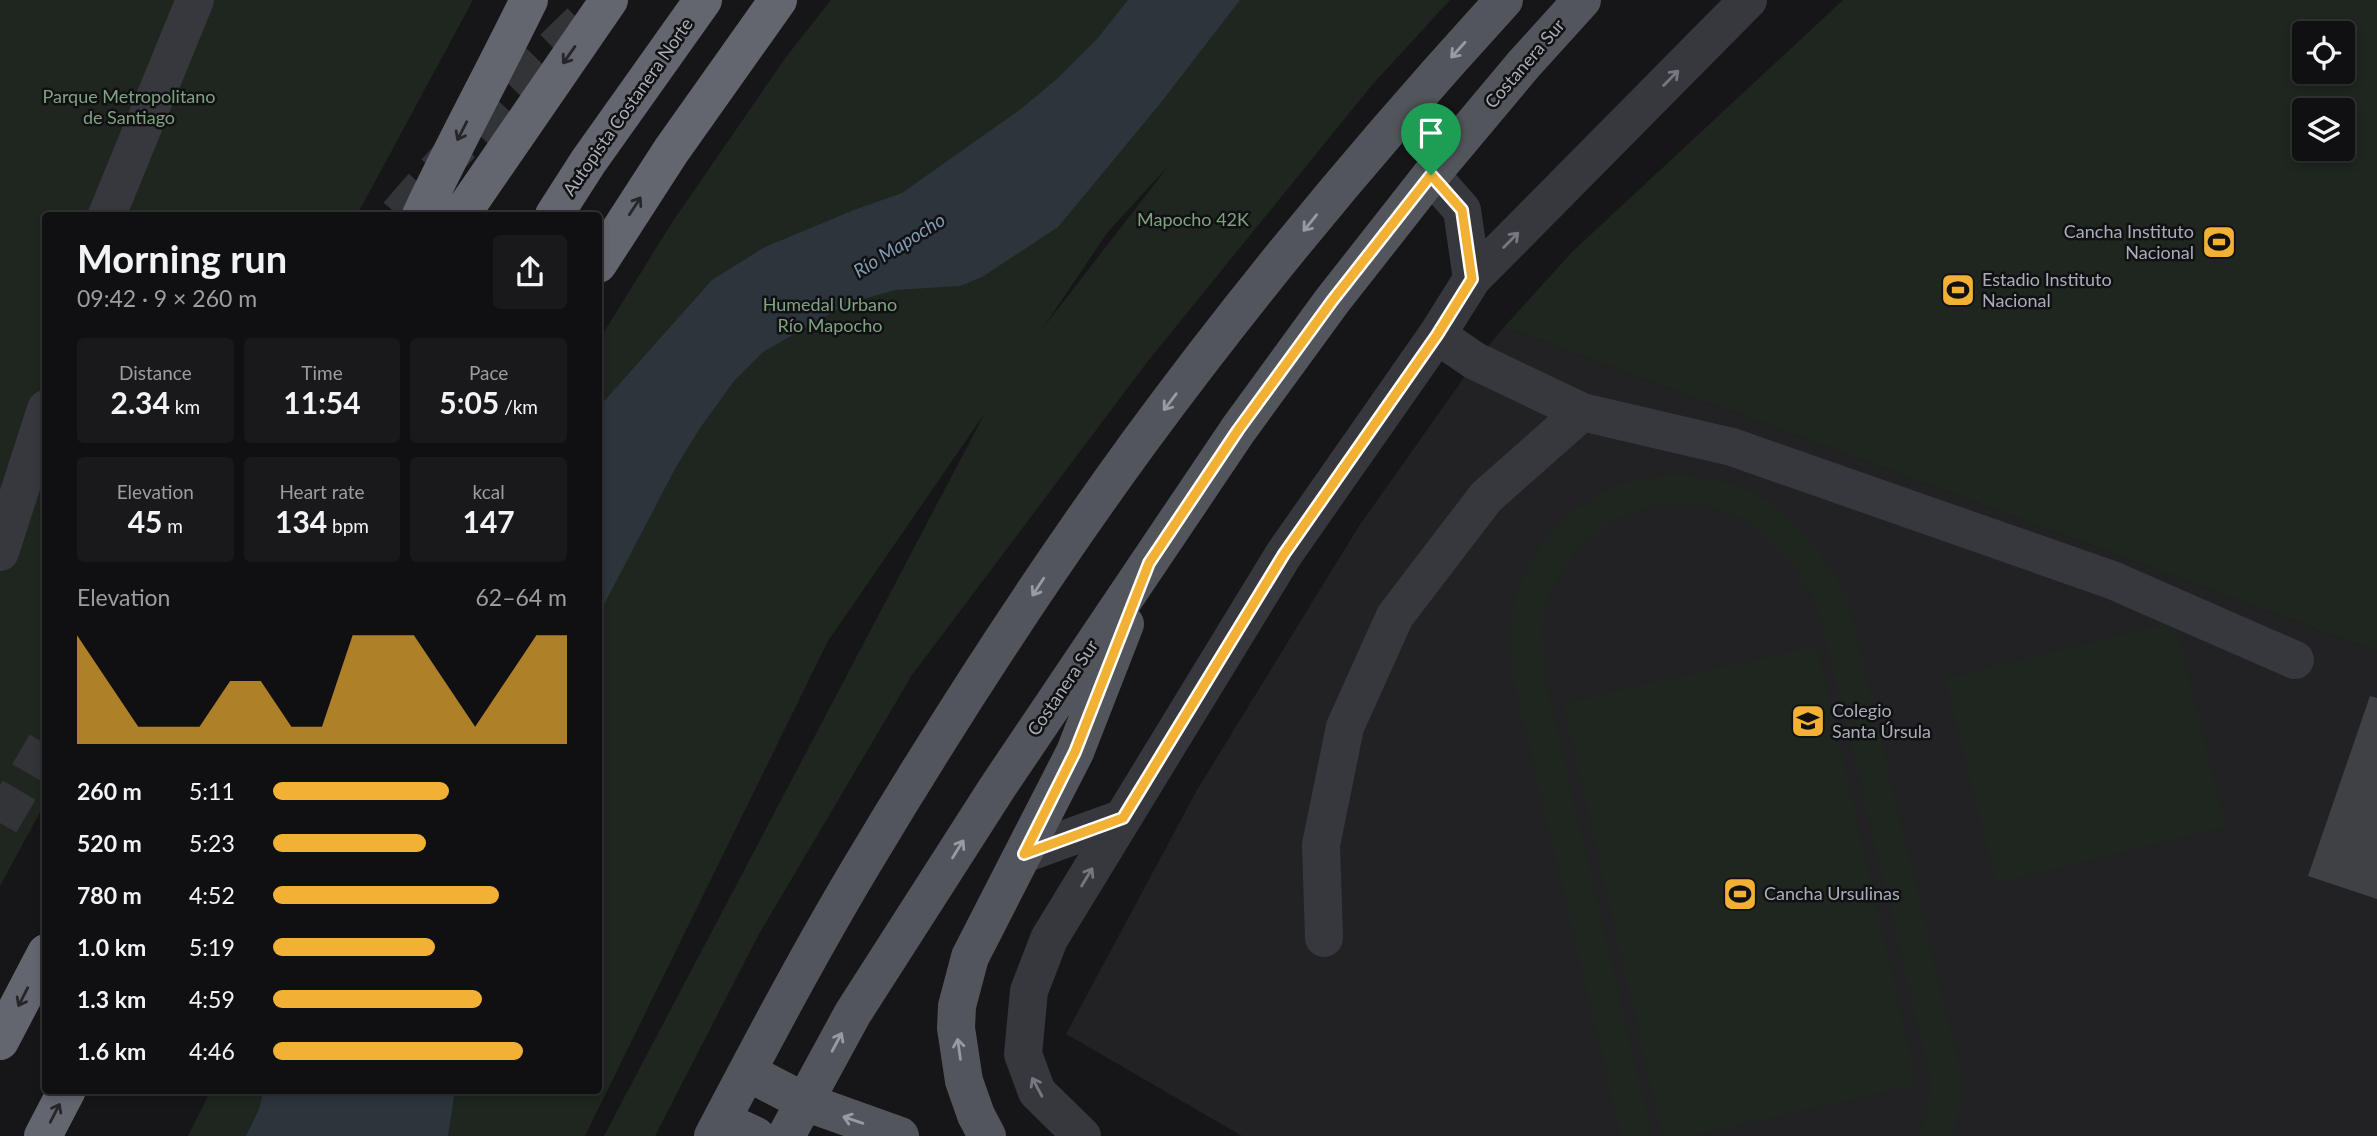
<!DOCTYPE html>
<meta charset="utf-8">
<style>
:root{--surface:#101012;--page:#19191b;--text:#f1f3f6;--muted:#9c9d9f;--line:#303032;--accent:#f2b134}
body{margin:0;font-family:Lato,sans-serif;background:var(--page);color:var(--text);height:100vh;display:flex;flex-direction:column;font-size:26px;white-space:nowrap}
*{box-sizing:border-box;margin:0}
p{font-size:23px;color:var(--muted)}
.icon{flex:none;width:38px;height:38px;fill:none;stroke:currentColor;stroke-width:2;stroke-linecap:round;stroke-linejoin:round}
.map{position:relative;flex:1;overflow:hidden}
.sheet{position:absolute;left:42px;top:212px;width:560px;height:882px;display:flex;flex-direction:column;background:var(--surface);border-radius:7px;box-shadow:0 4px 10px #0003,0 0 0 2px var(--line)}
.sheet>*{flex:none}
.buttons{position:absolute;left:2292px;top:21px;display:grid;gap:14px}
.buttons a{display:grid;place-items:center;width:63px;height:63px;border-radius:7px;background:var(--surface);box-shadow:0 4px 10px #0003,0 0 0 2px var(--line);font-size:35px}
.pin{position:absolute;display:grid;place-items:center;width:60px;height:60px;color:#fff;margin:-72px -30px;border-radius:50% 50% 50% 0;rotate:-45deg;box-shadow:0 0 7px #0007}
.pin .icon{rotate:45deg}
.round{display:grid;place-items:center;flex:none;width:74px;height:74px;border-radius:7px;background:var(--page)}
.head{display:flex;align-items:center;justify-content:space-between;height:119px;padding:0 35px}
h1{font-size:38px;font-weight:700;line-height:52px}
.stats{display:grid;grid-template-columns:repeat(3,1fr);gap:10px;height:119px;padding:7px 35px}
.stats div{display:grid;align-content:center;border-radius:7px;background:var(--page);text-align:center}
.stats b{font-size:30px;font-weight:700}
.stats small{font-size:19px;font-weight:400}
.stats p{font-size:19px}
.chart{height:196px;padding:14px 35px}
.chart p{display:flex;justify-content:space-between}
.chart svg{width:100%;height:126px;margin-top:7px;fill:var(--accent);opacity:.7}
ul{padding:0 35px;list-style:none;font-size:23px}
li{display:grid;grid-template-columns:112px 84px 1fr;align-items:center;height:52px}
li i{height:18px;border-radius:9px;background:var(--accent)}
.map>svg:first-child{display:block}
.built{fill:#222225}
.green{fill:#1e261f;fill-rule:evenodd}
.water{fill:#2c353c}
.building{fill:#404145}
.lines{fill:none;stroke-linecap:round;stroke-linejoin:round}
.highway-tunnel{stroke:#333438;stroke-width:38;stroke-dasharray:38 19;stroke-linecap:butt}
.minor{stroke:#37383d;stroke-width:38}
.major{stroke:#53555c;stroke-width:38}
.highway{stroke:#63666e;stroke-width:38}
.oneway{stroke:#979ba6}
.oneway2{stroke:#26262a}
.oneway3{stroke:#757881}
.route-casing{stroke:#fff;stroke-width:14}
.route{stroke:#f2b134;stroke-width:9}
.labels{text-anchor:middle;stroke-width:5;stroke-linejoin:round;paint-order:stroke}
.street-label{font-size:18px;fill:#a8adb8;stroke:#111113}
.park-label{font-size:18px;fill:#7fa381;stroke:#111113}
.poi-label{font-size:18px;fill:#a8adb8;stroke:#111113;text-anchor:start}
.water-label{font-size:19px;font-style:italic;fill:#7f9bb3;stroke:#111113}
</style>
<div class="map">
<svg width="2377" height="1136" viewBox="0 0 2377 1136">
<rect width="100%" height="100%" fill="#161618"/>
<path class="built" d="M1504,327L2377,652V1136H1242L1066,1034L1197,790L1359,526L1475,362Z"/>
<path class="green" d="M0,0H473L357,215H46L45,803L0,886Z
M831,0H1450L1372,85L1148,361L912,675L759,934L655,1136H604L985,413L828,641L585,1136H188L211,1090H598L599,340L671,224L786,57ZM1170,164L1043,328L1107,233Z
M1843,0H2377V652L1504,327L1572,252ZM2343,33V72H2305V33ZM2305,110H2343V149H2305Z
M1671,474C1768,479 1798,518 1847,595L1962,1080L1959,1111L1952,1136H1919L1928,1111L1931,1081L1818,607C1801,580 1786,552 1760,532C1685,471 1579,514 1548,599C1539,624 1543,652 1545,678L1652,1136H1621L1514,682C1513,665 1511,646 1511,629C1514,568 1558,510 1613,487C1632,480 1651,477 1671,474Z
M2175,621L2226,827L1996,883L1945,678Z
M1817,646L1917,1085L1690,1136H1662L1563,703Z"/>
<path class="water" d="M1128,0H1240L1159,105L1058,227L982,277L960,286L895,290L849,303L763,352L734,381L700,428L676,467L599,614L598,408L712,280L765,247L854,210L902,193L1021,109L1058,78L1097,39Z
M264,1090H455L448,1136H246L259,1109Z"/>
<path class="building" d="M2370,696L2377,698V899L2308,876Z"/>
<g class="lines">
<path class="highway-tunnel" d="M398,215C458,145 522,78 589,14
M0,823L46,744"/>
<path class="minor" d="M1431,175L1462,210L1472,279
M107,215L195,0
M1437,335L1475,361L1582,412L1732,447L2112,580L2295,660
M0,552L46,409
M1024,854L1123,818
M1324,938L1321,845L1345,727L1395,616L1486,497L1582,412
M1082,1136L1037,1092L1023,1054L1029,991L1049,939L1284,554L1437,335L1472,279L1748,0"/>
<path class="major" d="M747,1072L805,1102L900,1136
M722,1120L756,1136
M713,1136C763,1041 813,946 868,855C953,713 1043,574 1140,441C1253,287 1375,141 1504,0
M786,1136L853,1013L997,788L1238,430L1332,301L1431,175L1524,64L1582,0
M987,1136L976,1115L964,1081L956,1028L957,1006L970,957L1075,752L1125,624"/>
<path class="highway" d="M421,215C455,143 494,72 529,0
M461,215L609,0
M554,215L588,162L703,0
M598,264L671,151L778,0
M0,1041L46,953
M43,1136L67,1090"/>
</g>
<defs><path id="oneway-shaft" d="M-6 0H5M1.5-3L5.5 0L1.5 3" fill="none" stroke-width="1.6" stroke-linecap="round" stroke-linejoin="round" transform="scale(1.75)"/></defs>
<g class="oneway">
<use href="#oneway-shaft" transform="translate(1458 50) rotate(132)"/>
<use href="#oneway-shaft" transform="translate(1310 223) rotate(129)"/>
<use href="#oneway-shaft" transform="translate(1170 402) rotate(127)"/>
<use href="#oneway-shaft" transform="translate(1038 587) rotate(123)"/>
<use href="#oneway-shaft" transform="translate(958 849) rotate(-58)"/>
<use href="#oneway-shaft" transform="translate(837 1042) rotate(-62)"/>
<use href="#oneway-shaft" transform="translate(959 1049) rotate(-98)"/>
<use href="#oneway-shaft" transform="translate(853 1120) rotate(-161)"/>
</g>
<g class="oneway2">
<use href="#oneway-shaft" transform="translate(569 55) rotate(125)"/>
<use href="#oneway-shaft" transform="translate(462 131) rotate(117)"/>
<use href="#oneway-shaft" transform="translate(635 206) rotate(-57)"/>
<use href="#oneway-shaft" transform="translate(23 997) rotate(117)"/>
<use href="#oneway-shaft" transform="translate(55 1113) rotate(-63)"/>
</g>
<g class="oneway3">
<use href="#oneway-shaft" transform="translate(1671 78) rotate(-45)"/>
<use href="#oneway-shaft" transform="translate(1511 240) rotate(-45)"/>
<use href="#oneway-shaft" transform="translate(1087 877) rotate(-59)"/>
<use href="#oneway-shaft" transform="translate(1037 1087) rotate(-118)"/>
</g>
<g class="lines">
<g class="route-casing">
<path id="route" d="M1431,175L1462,210L1472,279L1437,335L1284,554L1123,818L1024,854L1075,752L1149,563L1238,430L1332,301Z"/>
</g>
<use href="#route" class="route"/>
</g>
<defs>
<g id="stadium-square" transform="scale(1.75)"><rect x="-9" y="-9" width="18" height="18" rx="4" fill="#f2b134" stroke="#111113"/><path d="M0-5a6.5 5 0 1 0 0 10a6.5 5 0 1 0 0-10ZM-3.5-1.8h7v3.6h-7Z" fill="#111"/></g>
<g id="school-square" transform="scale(1.75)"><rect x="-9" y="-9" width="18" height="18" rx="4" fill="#f2b134" stroke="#111113"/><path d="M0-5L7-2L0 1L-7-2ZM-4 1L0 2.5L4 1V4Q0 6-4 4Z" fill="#111"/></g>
</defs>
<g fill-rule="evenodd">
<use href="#stadium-square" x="2219" y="242"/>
<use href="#stadium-square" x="1958" y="290"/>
<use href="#school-square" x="1808" y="721"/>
<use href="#stadium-square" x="1740" y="894"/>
</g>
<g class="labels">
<g class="street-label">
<text transform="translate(1525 64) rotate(-49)" y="6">Costanera Sur</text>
<text transform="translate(628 107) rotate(-55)" y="6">Autopista Costanera Norte</text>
<text transform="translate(1063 688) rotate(-56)" y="6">Costanera Sur</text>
</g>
<g class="park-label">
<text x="129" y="103">Parque Metropolitano<tspan x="129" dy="21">de Santiago</tspan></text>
<text x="1193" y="226">Mapocho 42K</text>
<text x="830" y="311">Humedal Urbano<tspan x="830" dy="21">Río Mapocho</tspan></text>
</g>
<g class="poi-label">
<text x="2194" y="238" text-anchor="end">Cancha Instituto<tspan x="2194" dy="21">Nacional</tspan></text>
<text x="1982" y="286">Estadio Instituto<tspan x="1982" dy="21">Nacional</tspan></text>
<text x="1832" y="717">Colegio<tspan x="1832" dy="21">Santa Úrsula</tspan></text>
<text x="1764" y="900">Cancha Ursulinas</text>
</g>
<g class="water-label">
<text transform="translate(899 245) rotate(-32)" y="7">Río Mapocho</text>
</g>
</g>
</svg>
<div class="buttons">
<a><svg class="icon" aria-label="locate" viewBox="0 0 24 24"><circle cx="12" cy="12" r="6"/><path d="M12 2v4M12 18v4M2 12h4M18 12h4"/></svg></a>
<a><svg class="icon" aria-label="layers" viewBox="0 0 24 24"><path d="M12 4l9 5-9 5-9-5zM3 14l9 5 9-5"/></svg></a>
</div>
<div class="pin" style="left:1431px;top:175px;background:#1e9e55"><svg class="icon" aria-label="arrive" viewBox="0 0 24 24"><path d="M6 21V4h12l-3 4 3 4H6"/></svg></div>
<section class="sheet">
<div class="head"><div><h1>Morning run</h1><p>09:42 · 9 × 260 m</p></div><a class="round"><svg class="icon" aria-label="share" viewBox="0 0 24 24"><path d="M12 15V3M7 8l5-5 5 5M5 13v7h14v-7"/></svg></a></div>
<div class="stats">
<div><p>Distance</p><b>2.34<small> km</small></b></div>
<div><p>Time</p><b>11:54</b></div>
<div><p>Pace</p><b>5:05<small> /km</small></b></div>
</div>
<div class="stats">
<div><p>Elevation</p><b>45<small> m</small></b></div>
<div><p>Heart rate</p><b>134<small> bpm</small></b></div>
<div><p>kcal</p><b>147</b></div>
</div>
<div class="chart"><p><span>Elevation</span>62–64 m</p>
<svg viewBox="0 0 160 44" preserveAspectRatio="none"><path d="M0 44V6L10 22L20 38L30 38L40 38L50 22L60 22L70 38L80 38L90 6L100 6L110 6L120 22L130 38L140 22L150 6L160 6V44z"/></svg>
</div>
<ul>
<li><b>260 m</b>5:11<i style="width:60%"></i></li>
<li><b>520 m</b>5:23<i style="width:52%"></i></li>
<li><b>780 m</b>4:52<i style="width:77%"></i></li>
<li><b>1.0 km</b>5:19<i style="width:55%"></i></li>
<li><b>1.3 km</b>4:59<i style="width:71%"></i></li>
<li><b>1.6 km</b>4:46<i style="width:85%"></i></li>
</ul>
</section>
</div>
